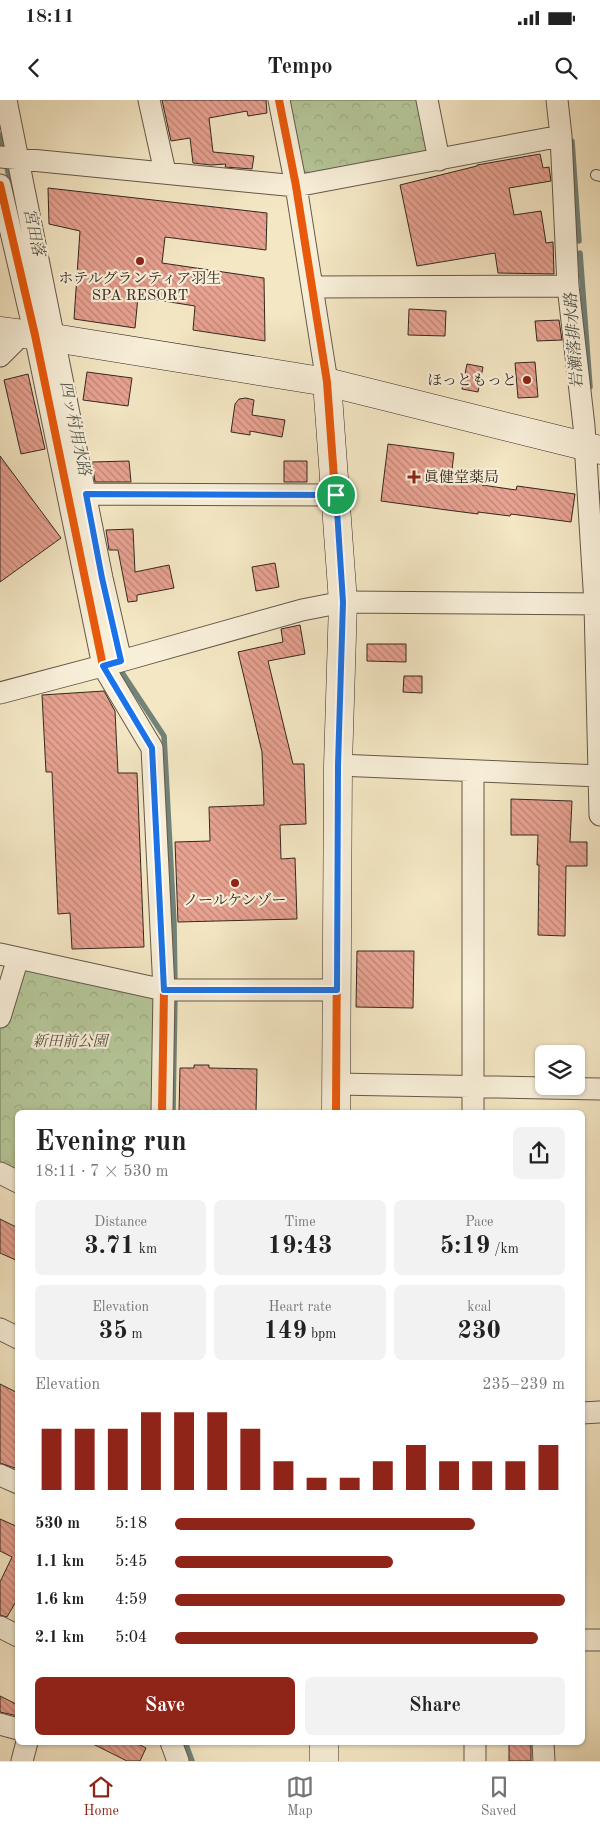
<!DOCTYPE html>
<meta charset="utf-8">
<style>
:root{--surface:#fff;--page:#f2f2f2;--text:#222;--muted:#767676;--line:#e0e0e0;--accent:#8f2418}
body{margin:0;font-family:"Old Standard TT","Noto Serif JP",serif;background:var(--page);color:var(--text);height:100vh;display:flex;flex-direction:column;font-size:19px;white-space:nowrap}
*{box-sizing:border-box;margin:0}
p{font-size:16px;color:var(--muted)}
.icon{flex:none;width:28px;height:28px;fill:none;stroke:currentColor;stroke-width:2;stroke-linecap:round;stroke-linejoin:round}
.map{position:relative;flex:1;overflow:hidden}
.sheet{position:absolute;left:15px;top:1010px;width:570px;height:635px;display:flex;flex-direction:column;background:var(--surface);border-radius:8px;box-shadow:0 1px 4px #0004}
.sheet>*{flex:none}
.controls{position:absolute;left:535px;top:945px;display:grid;gap:10px}
.controls a{display:grid;place-items:center;width:50px;height:50px;border-radius:8px;background:var(--surface);box-shadow:0 1px 4px #0004;font-size:25px}
.pin{position:absolute;display:grid;place-items:center;width:42px;height:42px;color:#fff;margin:-21px;border:2px solid #fff;border-radius:50%;box-shadow:0 1px 5px #0007}
.round{display:grid;place-items:center;flex:none;width:52px;height:52px;border-radius:8px;background:var(--page)}
.head{display:flex;align-items:center;justify-content:space-between;height:85px;padding:0 20px}
h1{font-size:28px;font-weight:800;line-height:38px}
.metrics{display:grid;grid-template-columns:repeat(3,1fr);gap:8px;height:85px;padding:5px 20px}
.metrics div{display:grid;align-content:center;border-radius:8px;background:var(--page);text-align:center}
.metrics b{font-size:25px;font-weight:800}
.metrics small{font-size:14px;font-weight:400}
.metrics p{font-size:14px}
.chart{height:140px;padding:10px 20px}
.chart p{display:flex;justify-content:space-between}
.chart svg{width:100%;height:90px;margin-top:5px;stroke:var(--accent);stroke-width:6}
.action{display:flex;gap:10px;margin-top:auto;padding:10px 20px}
.action a{flex:1;height:58px;border-radius:8px;background:var(--accent);color:#fff;font-size:20px;font-weight:800;line-height:58px;text-align:center}
.action a+a{background:var(--page);color:var(--text)}
ul{padding:0 20px;list-style:none;font-size:16px}
li{display:grid;grid-template-columns:80px 60px 1fr;align-items:center;height:38px}
li i{height:12px;border-radius:6px;background:var(--accent)}
.status{display:flex;justify-content:space-between;align-items:center;height:35px;padding:0 25px;background:var(--surface);direction:ltr}
.status svg{height:14px;fill:currentColor}
header{display:flex;justify-content:space-between;align-items:center;height:65px;padding:0 20px;background:var(--surface);font-size:22px;font-weight:800}
.menu{display:flex;justify-content:space-around;align-items:center;height:70px;border-top:1px solid var(--line);background:var(--surface);font-size:14px;color:var(--muted)}
.menu a{display:grid;justify-items:center;gap:2px}
.menu .current{color:var(--accent)}
.map>svg:first-child{display:block}
.park{fill:url(#park-crowns);stroke:#74785d}
.lines{fill:none;stroke-linecap:round;stroke-linejoin:round}
.stream{stroke:#728379;stroke-width:5.5}
.building{fill:url(#building-back-hatch);stroke:#342821}
.lane-casing{stroke:#64584a;stroke-width:12}
.street-casing{stroke:#64584a;stroke-width:23}
.secondary-casing{stroke:#342821;stroke-width:29}
.lane{stroke:#f8efd9;stroke-width:10}
.street{stroke:#f8efd9;stroke-width:21}
.secondary{stroke:#f8efd9;stroke-width:28}
.cycleway-casing{stroke:#f8efd9;stroke-width:11}
.cycleway{stroke:#e8590c;stroke-width:8}
.route-casing{stroke:#fff;stroke-width:10}
.route{stroke:#1a73e8;stroke-width:6}
.poi-dot{fill:#8f2418;stroke:#f8efd9;stroke-width:2}
.labels{text-anchor:middle;stroke-width:4.5;stroke-linejoin:round;paint-order:stroke}
.poi-label{font-size:15px;fill:#342821;stroke:#f8efd9}
.park-label{font-size:15px;font-style:italic;fill:#54503f;stroke:#f8efd9}
.water-label{font-size:16px;font-style:italic;fill:#53564d;stroke:#f8efd9}
</style>
<div class="status"><b>18:11</b><svg viewBox="0 0 49 12"><path d="M0 12V9h3v3zM5 12V6h3v6zM10 12V3h3v9zM15 12V0h3v12zM26 1h20v11H26zM47 4h2v5h-2z"/></svg></div>
<header><svg class="icon" aria-label="back" viewBox="0 0 24 24"><path d="M15 5l-7 7 7 7"/></svg>Tempo<svg class="icon" aria-label="search" viewBox="0 0 24 24"><circle cx="10" cy="10" r="6"/><path d="M15 15l6 6"/></svg></header>
<div class="map">
<svg width="600" height="1661" viewBox="0 0 600 1661">
<defs>
<pattern id="park-crowns" width="20" height="18" patternUnits="userSpaceOnUse" patternTransform="scale(1.25)"><rect width="20" height="18" fill="#b5c799"/><path d="M2 6a3 3 0 1 1 6 0M12 15a3 3 0 1 1 6 0" fill="none" stroke="#9cab84"/></pattern>
<pattern id="building-back-hatch" width="6" height="6" patternUnits="userSpaceOnUse" patternTransform="scale(1.25)"><rect width="6" height="6" fill="#e8a291"/><path d="M-1 5l2 2M0 0l6 6M5-1l2 2" fill="none" stroke="#bd8476"/></pattern>
</defs>
<rect width="100%" height="100%" fill="#f4e7c4"/>
<filter id="stains"><feTurbulence type="fractalNoise" baseFrequency=".004" numOctaves="4"/><feColorMatrix values="0 0 0 0 .2 0 0 0 0 .09 0 0 0 0 .02 0 0 0 .5 -.17"/></filter>
<radialGradient id="worn" r=".72"><stop offset=".6" stop-color="#630" stop-opacity="0"/><stop offset="1" stop-color="#630" stop-opacity=".3"/></radialGradient>
<path class="park" d="M287,0H417L428,53L304,75Z
M18,858L164,890L162,1012H18L17,1082L0,1073V917Z"/>
<g class="lines">
<path class="stream" d="M0,35L4,52
M572,41L579,141
M6,61L11,89
M580,153L590,287
M599,394L600,409
M123,574L164,636L174,823L175,885
M173,1012L175,895
M185,1642L192,1661"/>
</g>
<path class="building" d="M162,0H266L267,13L248,16L247,11L209,18L213,52L254,56L252,69L225,67L226,64L211,65L193,63L190,38L171,41Z
M540,54L543,68L549,67L551,81L509,88L514,115L541,111L546,143L553,142L554,174L498,173L495,153L417,166L400,85L477,66V65Z
M48,88L267,113L266,150L165,137L162,163L264,178L265,241L193,230L195,206L138,197L135,228L74,219L80,131L49,124Z
M409,209L446,211L445,236L408,235Z
M559,220L562,240L537,241L535,221Z
M535,262L538,297L518,298L515,263Z
M467,264L483,267L478,292L462,289Z
M87,272L132,278L128,306L83,300Z
M28,274L45,349L21,354L4,280Z
M246,298L254,300L252,315L285,320L282,337L250,331V335L231,332L235,304L239,299Z
M388,344L454,353L451,378L482,382V385L516,390L517,386L575,394L571,422L511,414L510,416L478,412V414L447,410L381,401Z
M0,356L61,438L0,482Z
M129,361L131,382H95L92,362Z
M284,361H307V382H284Z
M133,429L135,472L169,465L174,488L137,495V501L128,502L118,450H109L106,430Z
M275,463L279,487L256,491L252,467Z
M300,525L305,554L268,561L293,664H304L306,724L280,725L281,759L295,758L297,819L178,822L175,742L210,741L209,707L264,705L262,652L238,552L283,542L281,529Z
M367,544H406V562L367,561Z
M404,576H422V593L403,592Z
M104,591L115,611L118,673H137L144,847L72,849L70,813L58,814L52,672H46L42,595Z
M511,699L572,701L570,742H587V766H566L565,836L538,835L539,765H537L538,735H511Z
M357,851H414L413,908L356,907Z
M194,965H209V968L257,969L256,1012H179L180,968H194Z
M0,1119L18,1128V1161L0,1153Z
M0,1284L18,1293V1369L0,1363Z
M0,1419L18,1427V1498L7,1517L0,1515V1482L12,1457L0,1451Z
M0,1596L18,1605V1616L0,1612Z
M89,1642H134L146,1648L140,1661H127Z
M509,1642H531V1661H509Z"/>
<g class="lines">
<g class="lane-casing">
<path id="lane" d="M596,75L600,76"/>
</g>
<g class="street-casing">
<path id="street" d="M6,0L102,478L121,561
M149,0L165,72
M279,0L296,86L327,282
M427,0L439,60
M557,0L561,36L568,186L584,326L595,504L600,715
M0,57L296,86L561,36
M0,85L35,235L103,566L152,648L164,890L162,1012
M312,187L568,186
M0,256L22,234
M86,394L336,395
M0,593L121,561L302,510L343,502L600,504
M338,665L600,676
M473,671V1012
M0,854L164,890H337
M0,917L18,858
M336,984L600,989
M0,1073L18,1082
M0,1229L18,1238
M582,1313L600,1312
M0,1375L18,1383
M0,1527L18,1536
M582,1540H600
M0,1624L18,1629
M171,1642L178,1661
M475,1642V1661
M543,1642L544,1661
M22,1661L27,1642"/>
</g>
<g class="secondary-casing">
<path id="secondary" d="M0,231L54,238L327,282L600,350
M327,282L343,502L338,665L336,1012
M324,1661V1642"/>
</g>
<use href="#lane" class="lane"/>
<use href="#street" class="street"/>
<use href="#secondary" class="secondary"/>
<g class="cycleway-casing">
<path id="cycleway" d="M279,0L296,86L327,282L343,502L338,665L336,1012
M0,85L35,235L103,566L152,648L164,890L162,1012"/>
</g>
<use href="#cycleway" class="cycleway"/>
</g>
<g class="lines">
<g class="route-casing">
<path id="route" d="M86,394L336,395L343,502L338,665L337,890H164L152,648L103,566L121,561L102,478Z"/>
</g>
<use href="#route" class="route"/>
</g>
<g class="poi-dot">
<circle cx="140" cy="161" r="5"/>
<circle cx="527" cy="280" r="5"/>
<path d="M411.5 369.5h5v5h5v5h-5v5h-5v-5h-5v-5h5z"/>
<circle cx="235" cy="783" r="5"/>
</g>
<g class="labels">
<g class="poi-label">
<text x="140" y="183">ホテルグランティア羽生<tspan x="140" dy="17">SPA RESORT</tspan></text>
<text x="517" y="285" text-anchor="end">ほっともっと</text>
<text x="424" y="382" text-anchor="start">眞健堂薬局</text>
<text x="235" y="805">ノールケンゾー</text>
</g>
<g class="park-label">
<text x="70" y="946">新田前公園</text>
</g>
<g class="water-label">
<text transform="translate(35 132) rotate(78)" y="6">宮田落</text>
<text transform="translate(573 241) rotate(-94)" y="6">岩瀬落排水路</text>
<text transform="translate(76 328) rotate(78)" y="6">四ッ村用水路</text>
</g>
</g>
<rect width="100%" height="100%" filter="url(#stains)"/>
<rect width="100%" height="100%" fill="url(#worn)"/>
</svg>
<div class="controls">
<a><svg class="icon" aria-label="layers" viewBox="0 0 24 24"><path d="M12 4l9 5-9 5-9-5zM3 14l9 5 9-5"/></svg></a>
</div>
<div class="pin" style="left:336px;top:395px;background:#1e9e55"><svg class="icon" aria-label="arrive" viewBox="0 0 24 24"><path d="M6 21V4h12l-3 4 3 4H6"/></svg></div>
<section class="sheet">
<div class="head"><div><h1>Evening run</h1><p>18:11 · 7 × 530 m</p></div><a class="round"><svg class="icon" aria-label="share" viewBox="0 0 24 24"><path d="M12 15V3M7 8l5-5 5 5M5 13v7h14v-7"/></svg></a></div>
<div class="metrics">
<div><p>Distance</p><b>3.71<small> km</small></b></div>
<div><p>Time</p><b>19:43</b></div>
<div><p>Pace</p><b>5:19<small> /km</small></b></div>
</div>
<div class="metrics">
<div><p>Elevation</p><b>35<small> m</small></b></div>
<div><p>Heart rate</p><b>149<small> bpm</small></b></div>
<div><p>kcal</p><b>230</b></div>
</div>
<div class="chart"><p><span>Elevation</span>235–239 m</p>
<svg viewBox="0 0 160 44" preserveAspectRatio="none"><path d="M5 44V14M15 44V14M25 44V14M35 44V6M45 44V6M55 44V6M65 44V14M75 44V30M85 44V38M95 44V38M105 44V30M115 44V22M125 44V30M135 44V30M145 44V30M155 44V22"/></svg>
</div>
<ul>
<li><b>530 m</b>5:18<i style="width:77%"></i></li>
<li><b>1.1 km</b>5:45<i style="width:56%"></i></li>
<li><b>1.6 km</b>4:59<i style="width:100%"></i></li>
<li><b>2.1 km</b>5:04<i style="width:93%"></i></li>
</ul>
<div class="action"><a>Save</a><a>Share</a></div>
</section>
</div>
<nav class="menu">
<a class="current"><svg class="icon" aria-label="home" viewBox="0 0 24 24"><path d="M3 11l9-7 9 7M6 9v11h12V9"/></svg>Home</a>
<a><svg class="icon" aria-label="map" viewBox="0 0 24 24"><path d="M3 6l6-2 6 2 6-2v14l-6 2-6-2-6 2zM9 4v14M15 6v14"/></svg>Map</a>
<a><svg class="icon" aria-label="saved" viewBox="0 0 24 24"><path d="M7 4h10v16l-5-4-5 4z"/></svg>Saved</a>
</nav>
